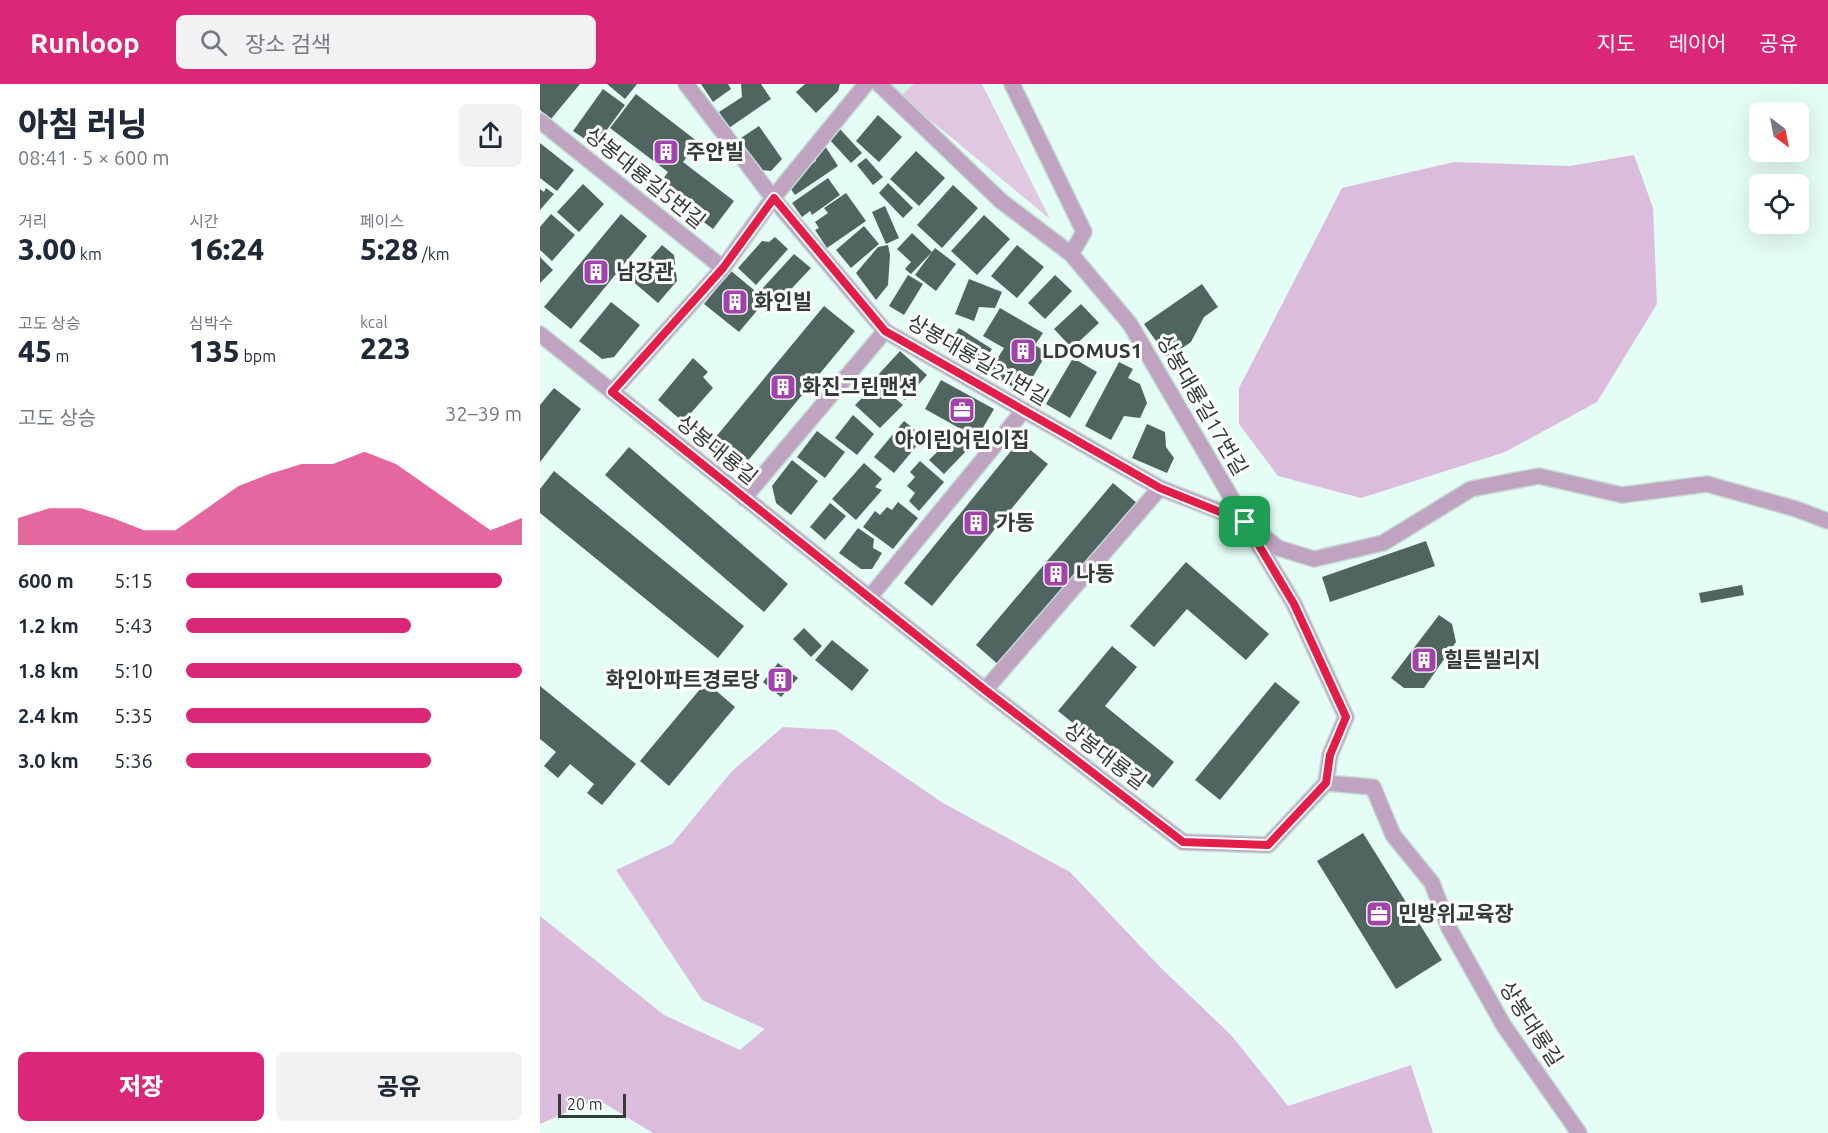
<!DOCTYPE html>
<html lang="ko">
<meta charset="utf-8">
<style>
:root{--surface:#fff;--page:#f2f2f3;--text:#1f2937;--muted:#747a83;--accent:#db2777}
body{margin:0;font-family:Ubuntu,"Noto Sans KR",sans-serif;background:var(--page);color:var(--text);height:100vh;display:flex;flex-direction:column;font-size:22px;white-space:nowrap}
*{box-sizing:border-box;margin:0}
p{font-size:20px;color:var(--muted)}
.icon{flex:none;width:33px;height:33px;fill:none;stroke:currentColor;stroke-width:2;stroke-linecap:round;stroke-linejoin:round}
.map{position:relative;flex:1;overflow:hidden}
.side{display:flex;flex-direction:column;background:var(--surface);width:540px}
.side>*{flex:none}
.needle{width:39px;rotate:148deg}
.buttons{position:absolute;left:1209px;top:18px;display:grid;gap:12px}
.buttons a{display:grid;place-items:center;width:60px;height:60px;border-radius:9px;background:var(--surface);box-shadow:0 6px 24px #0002;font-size:30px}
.scale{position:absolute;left:18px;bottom:15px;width:68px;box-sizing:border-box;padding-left:6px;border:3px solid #313b37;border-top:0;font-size:16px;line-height:21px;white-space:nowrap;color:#313b37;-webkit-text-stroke:4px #fff;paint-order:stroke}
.pin{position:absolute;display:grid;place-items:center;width:51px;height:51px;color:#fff;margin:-26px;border-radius:12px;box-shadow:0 3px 9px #0006}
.round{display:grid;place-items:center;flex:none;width:63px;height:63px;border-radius:9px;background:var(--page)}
.overview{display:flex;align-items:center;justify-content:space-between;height:102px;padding:0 18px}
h1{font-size:33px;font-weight:800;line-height:45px}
.figures{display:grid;grid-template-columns:repeat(3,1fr);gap:9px;height:102px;padding:6px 18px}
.figures div{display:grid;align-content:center}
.figures b{font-size:30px;font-weight:800}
.figures small{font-size:16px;font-weight:400}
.figures p{font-size:16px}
.chart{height:168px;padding:12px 18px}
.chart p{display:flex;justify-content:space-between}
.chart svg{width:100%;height:108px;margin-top:6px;fill:var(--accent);opacity:.7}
.cta{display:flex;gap:12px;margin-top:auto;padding:12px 18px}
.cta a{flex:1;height:69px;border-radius:9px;background:var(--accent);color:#fff;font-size:24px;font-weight:800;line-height:69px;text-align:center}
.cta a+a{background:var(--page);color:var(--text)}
ul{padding:0 18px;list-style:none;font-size:20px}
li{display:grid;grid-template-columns:96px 72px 1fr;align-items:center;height:45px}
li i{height:15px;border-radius:8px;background:var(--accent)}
header{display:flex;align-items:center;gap:36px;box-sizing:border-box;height:84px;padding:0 30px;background:var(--accent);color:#fff}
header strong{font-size:28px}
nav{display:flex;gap:33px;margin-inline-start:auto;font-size:21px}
.search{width:420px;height:54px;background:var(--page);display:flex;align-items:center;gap:15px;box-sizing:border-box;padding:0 21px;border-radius:9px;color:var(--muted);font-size:22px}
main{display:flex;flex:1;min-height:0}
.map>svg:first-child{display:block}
.built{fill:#d2f4e9}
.green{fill:#dfc8e0}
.forest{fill:#dbbcdd}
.building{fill:#50655f}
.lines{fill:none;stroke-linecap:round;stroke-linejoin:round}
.minor-casing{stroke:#c4dad3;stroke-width:18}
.tertiary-casing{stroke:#c4dad3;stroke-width:18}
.minor{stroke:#bfa3c1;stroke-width:15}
.tertiary{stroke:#bfa3c1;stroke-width:15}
.route-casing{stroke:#fff;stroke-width:12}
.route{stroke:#e11d48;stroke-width:8}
.labels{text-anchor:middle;stroke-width:6;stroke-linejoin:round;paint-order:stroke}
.poi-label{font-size:21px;font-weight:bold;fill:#313b37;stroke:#fff;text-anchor:start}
.street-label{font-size:21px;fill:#313b37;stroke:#fff}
</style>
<header>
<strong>Runloop</strong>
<div class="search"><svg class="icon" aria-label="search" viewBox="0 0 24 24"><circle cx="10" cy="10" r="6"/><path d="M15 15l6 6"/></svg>장소 검색</div>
<nav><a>지도</a><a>레이어</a><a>공유</a></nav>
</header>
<main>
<section class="side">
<div class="overview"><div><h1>아침 러닝</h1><p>08:41 · 5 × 600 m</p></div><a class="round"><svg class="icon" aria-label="share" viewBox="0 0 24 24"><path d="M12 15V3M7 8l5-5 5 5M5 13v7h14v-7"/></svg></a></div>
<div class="figures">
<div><p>거리</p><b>3.00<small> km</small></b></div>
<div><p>시간</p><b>16:24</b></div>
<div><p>페이스</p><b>5:28<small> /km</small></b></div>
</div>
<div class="figures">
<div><p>고도 상승</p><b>45<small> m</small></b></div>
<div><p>심박수</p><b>135<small> bpm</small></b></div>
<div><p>kcal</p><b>223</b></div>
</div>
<div class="chart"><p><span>고도 상승</span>32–39 m</p>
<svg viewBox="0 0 160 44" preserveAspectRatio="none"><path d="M0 44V33L10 29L20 29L30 33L40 38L50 38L60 29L70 20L80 15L90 11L100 11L110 6L120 11L130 20L140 29L150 38L160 33V44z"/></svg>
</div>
<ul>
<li><b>600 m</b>5:15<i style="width:94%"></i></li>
<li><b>1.2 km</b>5:43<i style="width:67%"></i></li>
<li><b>1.8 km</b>5:10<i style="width:100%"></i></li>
<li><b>2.4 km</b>5:35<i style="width:73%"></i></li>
<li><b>3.0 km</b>5:36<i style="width:73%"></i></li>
</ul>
<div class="cta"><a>저장</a><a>공유</a></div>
</section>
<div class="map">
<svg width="1288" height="1049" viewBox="0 0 1288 1049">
<rect width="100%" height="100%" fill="#e4fdf5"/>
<path class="built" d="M351,0H374L361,12Z"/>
<path class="green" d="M374,0H442L510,135L361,12Z"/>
<path class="forest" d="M1094,71L1113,124L1117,220L1057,318L965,368L821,414L738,392L699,340V304L802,104L914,78L1030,82Z
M243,643L296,646L403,719L530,788L621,884L691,951L748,1022L871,981L893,1049H113L57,1015L0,1040V832L124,931L200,966L225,945L162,916L76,786L132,760L192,687Z"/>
<path class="building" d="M0,0H40L11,35L0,26Z
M67,0H97L85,15Z
M161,0H188L191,5L173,18Z
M201,0H221L231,15L189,44L179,28L202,13Z
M265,0H300L298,7L276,29L256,8Z
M63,5L85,21L55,62L33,47Z
M96,10L158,58L143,78L194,117L173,145L117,103L128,88L70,44Z
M338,31L362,53L339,78L316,57Z
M219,42L242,75L231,87L221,86L198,56Z
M299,44L322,69L311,79L288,54Z
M0,59L34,86L17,107L0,94Z
M285,62L298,82L255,111L248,101L262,92L260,87L276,77L274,69Z
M376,67L405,94L379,122L350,95Z
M326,74L343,93L333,101L317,81Z
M288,94L300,111L272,131L270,127L262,133L252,119Z
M348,99L373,124L363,134L339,109Z
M43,100L64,120L39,148L17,128Z
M413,101L438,124L402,164L377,141Z
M6,104L14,110L0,126V105L4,108Z
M306,109L326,137L287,164L275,146L279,144L275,138L288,129L284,124Z
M345,122L359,154L346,160L332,128Z
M11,130L35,151L12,177L0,166V143Z
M81,130L107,152L31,245L4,223Z
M444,131L470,155L437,191L411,167Z
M324,142L339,160L311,184L296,166Z
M372,149L392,168L371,190L365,185L371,178L357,165Z
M235,153L248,165L216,201L198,184L222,157L229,158Z
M122,161L134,171L137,197L118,219L91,196Z
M348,161L350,171L348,201L336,216L316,189L338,163Z
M477,161L504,183L477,214L451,192Z
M395,164L416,180L396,207L375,191Z
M254,170L271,184L238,219L222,205Z
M0,173L13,186L0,199Z
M191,187L226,216L199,248L164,220Z
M368,191L383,200L364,231L349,222Z
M515,191L532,207L505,235L488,219Z
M429,195L462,208L455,224L439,223L434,237L415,230Z
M662,200L678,223L664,233L651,258L628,274L604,240Z
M71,218L100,241L74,273L62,275L39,257Z
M541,220L559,239L532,264L514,245Z
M284,222L315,247L201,385L170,360Z
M460,224L503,249L495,261L507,269L483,309L449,288L464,264L443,252Z
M419,244L452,265L441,282L408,261Z
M360,267L387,291L365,316L338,291Z
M153,274L168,288L163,293L173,304L143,338L118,316Z
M533,274L557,288L530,334L506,320Z
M579,278L593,285L588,294L600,300L607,319L600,334L584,332L571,356L545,342Z
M330,293L363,321L340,344L315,321L324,312L316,306Z
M401,296L454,325L437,354L385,325Z
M14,304L41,325L0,378V321Z
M313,331L334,350L317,371L295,354Z
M364,337L384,353L354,389L334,373Z
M607,340L625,348L626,363L634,374L627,389L592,374Z
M407,346L428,365L404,390L389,376L403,362L397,357Z
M277,347L305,368L285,394L257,373Z
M479,357L508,380L392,522L364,499Z
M89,363L248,500L224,528L65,391Z
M252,376L278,397L251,431L236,419L232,402Z
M380,377L404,398L379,427L369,417L375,409L367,402L375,393L370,388Z
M324,379L342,395L335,403L342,406L316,436L292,415Z
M14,387L204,542L178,574L0,429V405Z
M573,399L597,419L460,582L436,561Z
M358,418L378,434L353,465L323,443L335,427L340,431L347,423L352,426Z
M290,419L306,432L285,456L270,443Z
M318,444L334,455L333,464L342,469L332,485H321L299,469Z
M886,457L895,482L790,518L782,493Z
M646,478L729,550L706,576L647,525L614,563L590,542Z
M1202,501L1204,511L1161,519L1159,509Z
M899,531L912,540L916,558L884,604H864L851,594Z
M264,544L282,562L271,573L253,555Z
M292,556L329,586L312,607L275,576Z
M572,562L597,583L565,622L634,678L613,704L518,627Z
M238,579L258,594L241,613L223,598Z
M166,598L195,623L129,702L100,677Z
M735,598L760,618L680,716L655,696Z
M0,602L96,680L62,721L47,709L54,700L30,680L18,694L4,682L16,668L0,655Z
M823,749L902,876L856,905L777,777Z"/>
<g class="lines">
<g class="minor-casing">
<path id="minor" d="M146,0L233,114L345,247L620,404L705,437
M339,0L461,117L531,170L590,240L705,437L738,464L774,475L843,459L931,405L999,392L1082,411L1167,400L1256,425L1288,437
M472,0L544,148L531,170
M0,37L183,184
M72,308L183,184L233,114L326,0
M204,414L345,247
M711,448L754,520L806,633L790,671L786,699
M329,514L484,326
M445,606L620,404
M643,758L728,761L786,699L833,703L853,751L892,799L909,844L964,942L1039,1049"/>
</g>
<g class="tertiary-casing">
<path id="tertiary" d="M0,250L445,606L643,758"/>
</g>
<use href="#minor" class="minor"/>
<use href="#tertiary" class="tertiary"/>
</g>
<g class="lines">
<g class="route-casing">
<path id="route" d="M234,114L345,247L620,404L705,438L754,520L806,633L790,671L786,699L728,761L643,758L445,606L72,308L183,184Z"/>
</g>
<use href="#route" class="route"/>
</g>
<defs>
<g id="building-square" transform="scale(1.35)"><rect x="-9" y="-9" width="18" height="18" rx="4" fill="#a243ab" stroke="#fff"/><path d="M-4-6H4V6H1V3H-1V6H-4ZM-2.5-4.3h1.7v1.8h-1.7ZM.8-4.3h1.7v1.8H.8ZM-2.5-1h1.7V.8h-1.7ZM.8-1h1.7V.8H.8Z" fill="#fff"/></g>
<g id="office-square" transform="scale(1.35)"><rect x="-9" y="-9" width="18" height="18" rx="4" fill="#a243ab" stroke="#fff"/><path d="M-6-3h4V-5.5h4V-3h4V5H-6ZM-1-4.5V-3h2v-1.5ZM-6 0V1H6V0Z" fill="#fff"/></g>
</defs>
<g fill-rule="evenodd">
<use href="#building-square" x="126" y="68"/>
<use href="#building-square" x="56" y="188"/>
<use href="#building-square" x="195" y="218"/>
<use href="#building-square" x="483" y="267"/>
<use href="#building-square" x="243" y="303"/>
<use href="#office-square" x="422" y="326"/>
<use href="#building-square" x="436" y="439"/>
<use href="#building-square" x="516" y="490"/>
<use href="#building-square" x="884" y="576"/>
<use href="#building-square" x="240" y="596"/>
<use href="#office-square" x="839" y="830"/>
</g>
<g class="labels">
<g class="poi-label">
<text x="146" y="75">주안빌</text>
<text x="76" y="195">남강관</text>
<text x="214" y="225">화인빌</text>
<text x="502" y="274">LDOMUS1</text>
<text x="262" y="310">화진그린맨션</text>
<text x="422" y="363" text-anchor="middle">아이린어린이집</text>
<text x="456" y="446">가동</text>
<text x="536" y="497">나동</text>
<text x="904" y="583">힐튼빌리지</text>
<text x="220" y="603" text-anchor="end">화인아파트경로당</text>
<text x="858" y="837">민방위교육장</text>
</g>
<g class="street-label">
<text transform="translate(105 94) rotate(39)" y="7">상봉대룡길5번길</text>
<text transform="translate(438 276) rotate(30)" y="7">상봉대룡길21번길</text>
<text transform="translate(662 321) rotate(60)" y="7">상봉대룡길17번길</text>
<text transform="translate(177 366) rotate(39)" y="7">상봉대룡길</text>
<text transform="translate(565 672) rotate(37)" y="7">상봉대룡길</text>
<text transform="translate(991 940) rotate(57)" y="7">상봉대룡길</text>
</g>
</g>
</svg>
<div class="buttons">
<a><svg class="needle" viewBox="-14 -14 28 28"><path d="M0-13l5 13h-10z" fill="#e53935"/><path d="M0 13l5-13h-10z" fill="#747a83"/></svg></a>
<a><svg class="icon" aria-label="locate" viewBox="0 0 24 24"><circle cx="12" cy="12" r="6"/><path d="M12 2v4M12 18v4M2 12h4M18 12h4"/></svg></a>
</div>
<div class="scale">20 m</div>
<div class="pin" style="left:705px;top:438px;background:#1e9e55"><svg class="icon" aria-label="arrive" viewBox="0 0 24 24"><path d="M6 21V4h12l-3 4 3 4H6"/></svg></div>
</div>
</main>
